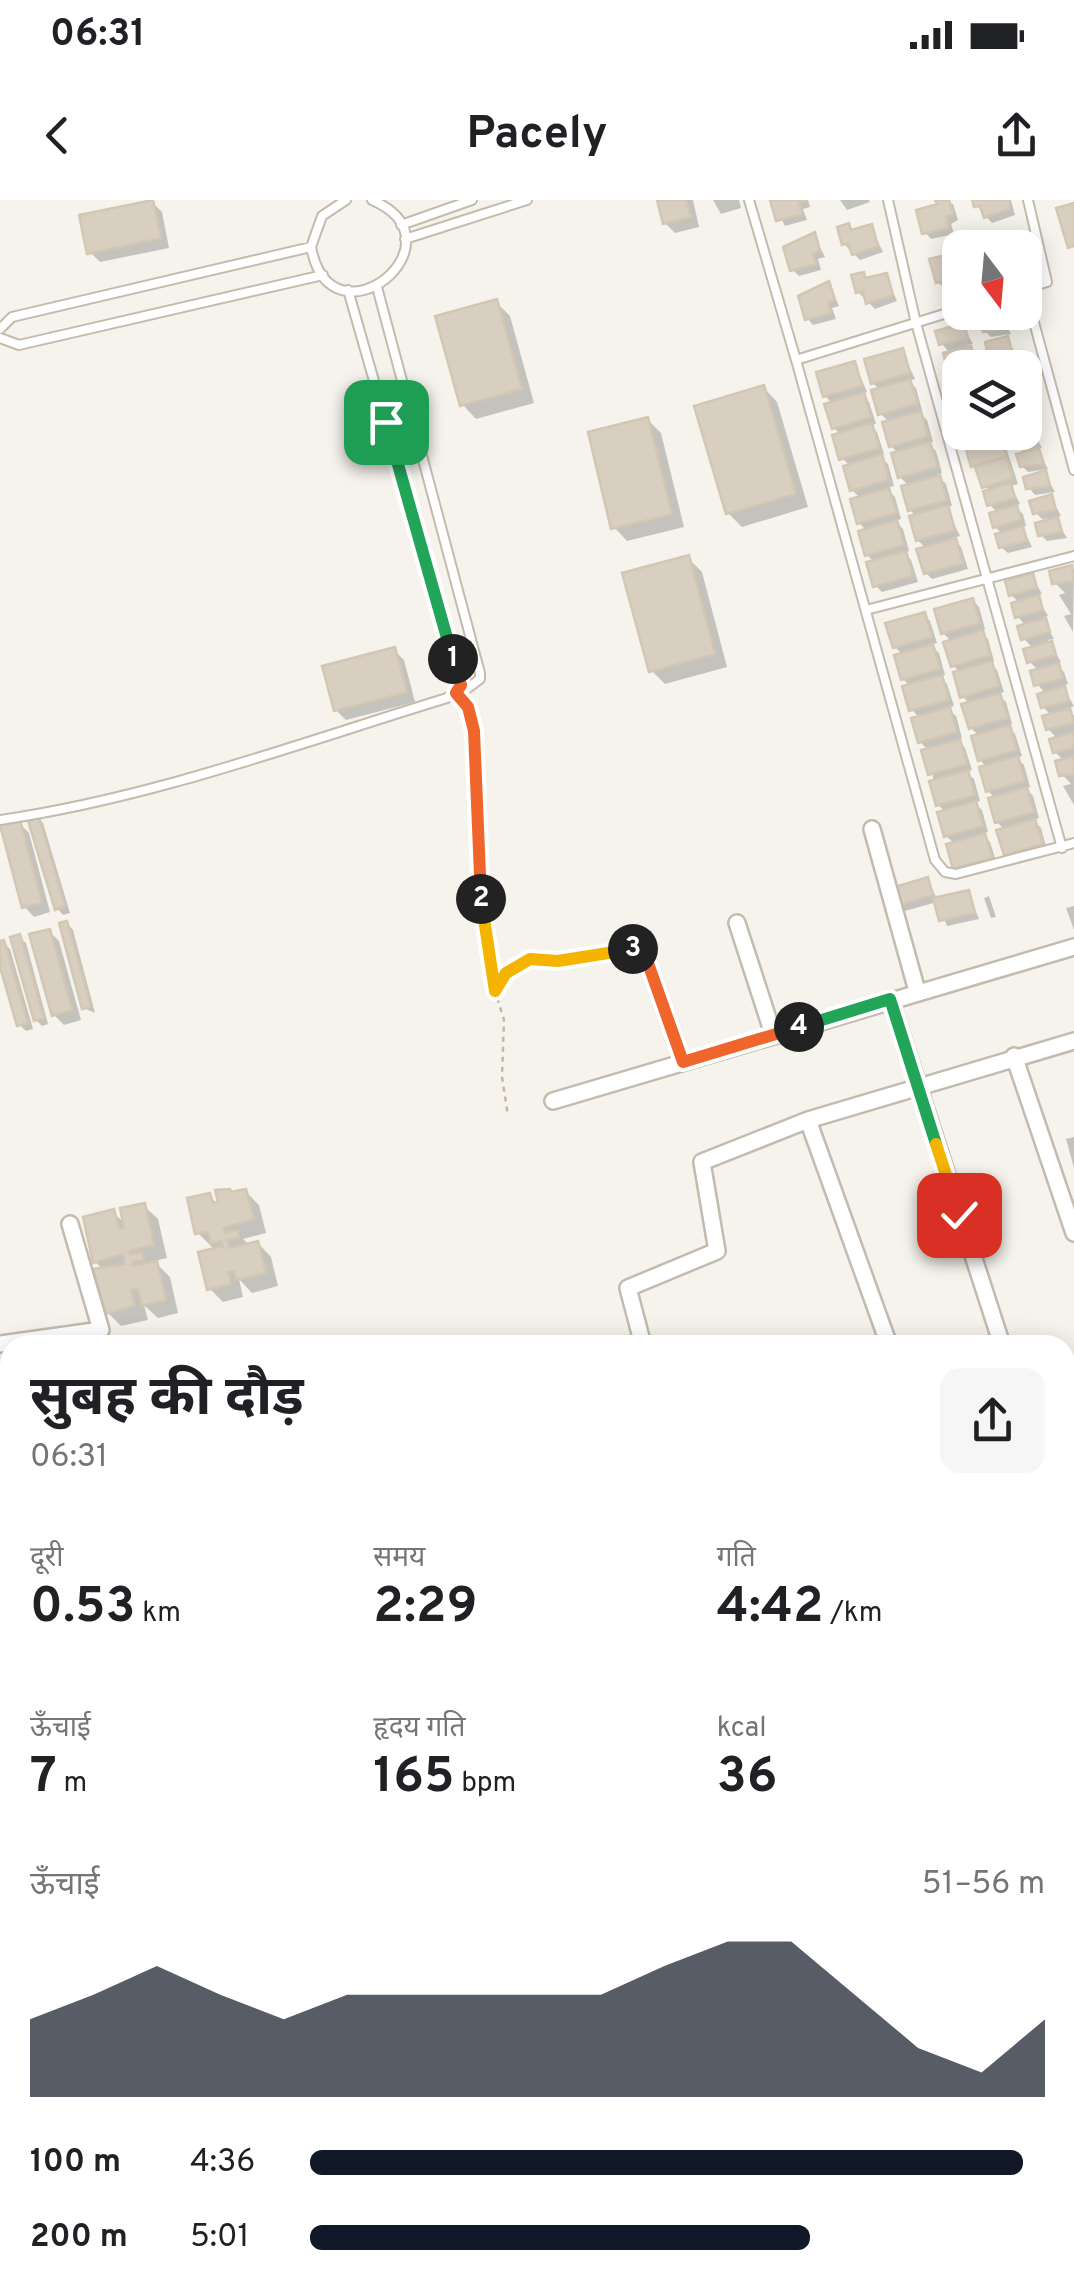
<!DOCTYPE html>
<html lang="hi">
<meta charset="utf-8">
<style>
:root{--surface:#fff;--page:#f6f6f6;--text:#202124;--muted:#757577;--accent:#111827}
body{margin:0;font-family:Overpass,"Noto Sans Devanagari",sans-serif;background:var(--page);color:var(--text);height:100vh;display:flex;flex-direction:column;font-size:38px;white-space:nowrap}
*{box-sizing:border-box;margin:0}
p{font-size:32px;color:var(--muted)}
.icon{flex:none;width:55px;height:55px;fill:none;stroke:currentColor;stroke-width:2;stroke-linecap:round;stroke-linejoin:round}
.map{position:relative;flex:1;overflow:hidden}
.details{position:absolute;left:0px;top:1135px;width:1075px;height:962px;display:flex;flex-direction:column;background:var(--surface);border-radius:30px 30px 0 0;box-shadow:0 5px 25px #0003}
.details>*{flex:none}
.needle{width:65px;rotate:164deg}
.controls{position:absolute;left:942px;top:30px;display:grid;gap:20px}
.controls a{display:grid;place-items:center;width:100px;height:100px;border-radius:20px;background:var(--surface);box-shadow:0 5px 25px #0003;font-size:50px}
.pin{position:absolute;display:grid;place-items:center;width:85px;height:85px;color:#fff;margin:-42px;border-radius:20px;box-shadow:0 5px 15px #0006}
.km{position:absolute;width:50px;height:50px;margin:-25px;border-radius:50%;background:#222;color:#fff;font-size:28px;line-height:50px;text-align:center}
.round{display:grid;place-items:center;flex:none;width:105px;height:105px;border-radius:20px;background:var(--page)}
.headline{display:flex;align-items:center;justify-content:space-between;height:170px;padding:0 30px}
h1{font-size:55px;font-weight:700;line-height:75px}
.stats{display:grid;grid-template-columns:repeat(3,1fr);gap:15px;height:170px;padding:10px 30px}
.stats div{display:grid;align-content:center}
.stats b{font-size:50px;font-weight:700}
.stats small{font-size:28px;font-weight:400}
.stats p{font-size:28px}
.chart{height:280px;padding:20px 30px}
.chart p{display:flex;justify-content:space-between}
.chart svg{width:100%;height:180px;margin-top:10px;fill:var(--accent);opacity:.7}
ul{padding:0 30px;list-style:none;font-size:32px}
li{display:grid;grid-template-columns:160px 120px 1fr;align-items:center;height:75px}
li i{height:25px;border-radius:12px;background:var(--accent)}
.status{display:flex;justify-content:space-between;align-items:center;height:70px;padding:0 50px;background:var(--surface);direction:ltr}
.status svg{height:28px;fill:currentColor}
header{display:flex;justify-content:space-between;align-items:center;height:130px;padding:0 30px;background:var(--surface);font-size:45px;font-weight:700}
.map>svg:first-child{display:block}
.shadow{fill:#0003}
.building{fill:#d8cfc1;stroke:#d3c7b4;stroke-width:2.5}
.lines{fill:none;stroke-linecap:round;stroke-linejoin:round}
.lane-casing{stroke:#c2bbae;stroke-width:12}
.street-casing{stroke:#c2bbae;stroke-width:20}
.path{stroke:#c4b79f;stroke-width:2.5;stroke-dasharray:5 5;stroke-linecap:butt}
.lane{stroke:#fff;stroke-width:8}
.street{stroke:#fff;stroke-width:15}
.split-1-casing{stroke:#fff;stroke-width:20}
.split-2-casing{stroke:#fff;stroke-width:20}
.split-3-casing{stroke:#fff;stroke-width:20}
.split-4-casing{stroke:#fff;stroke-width:20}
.split-5-casing{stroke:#fff;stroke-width:20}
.split-6-casing{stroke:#fff;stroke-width:20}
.split-1{stroke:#22a559;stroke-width:12}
.split-2{stroke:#f0652b;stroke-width:12}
.split-3{stroke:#f5b400;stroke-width:12}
.split-4{stroke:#f0652b;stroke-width:12}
.split-5{stroke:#22a559;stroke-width:12}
.split-6{stroke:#f5b400;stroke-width:12}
</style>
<div class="status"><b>06:31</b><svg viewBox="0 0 49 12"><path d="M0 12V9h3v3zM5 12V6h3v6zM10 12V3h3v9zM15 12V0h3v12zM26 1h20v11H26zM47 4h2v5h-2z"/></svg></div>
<header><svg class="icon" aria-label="back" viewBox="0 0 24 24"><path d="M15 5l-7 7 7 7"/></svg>Pacely<svg class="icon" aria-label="share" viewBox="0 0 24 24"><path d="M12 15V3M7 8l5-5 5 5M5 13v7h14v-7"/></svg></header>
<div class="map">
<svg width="1074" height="2096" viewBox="0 0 1074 2096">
<rect width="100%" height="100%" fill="#f6f3ec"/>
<path class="shadow" d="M659,0H693L699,27L675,33L665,23Z
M713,0H739L741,8L721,14Z
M772,0H808L810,7L803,9L807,20L785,26Z
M840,0H869L870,2L847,10Z
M941,0L953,4L958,20L951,24L954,34L931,39L925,32Z
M975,0H1011L1015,15L992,23L979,9L993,6Z
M152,2L162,12L169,48L100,62L90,52Z
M848,26L854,32L871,27L883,52L860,60L844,44Z
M814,35L825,57L818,59L821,70L799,76L792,69Z
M960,48V85L944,88L938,82Z
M863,75L868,80L886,75L897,101L875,109L858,92Z
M829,84L839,106L832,108L836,119L813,125L807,118Z
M496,102L510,116L534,203L476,219L463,205Z
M1001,115L1011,134L991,137L985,131Z
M963,126L973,144L967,145L980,166L960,168V194L952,177L958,175L949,167L951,154L942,144Z
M1007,139L1017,157L1011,158L1020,168H994L1009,162L991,153Z
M902,151L915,179L909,181L916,188L922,210L918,211L927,220L933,242L928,243L936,251L942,273L937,275L946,284L952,306L946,307L960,336L953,338L961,347L968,369L932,379L926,373V349L918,340L917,317L910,310L909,286L900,277L899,254L891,246L889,222L881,214L880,190L873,183Z
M855,164L867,192L862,194L869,202L876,224L870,225L877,232L884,254L880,256L888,264L894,286L886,288L895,297L901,319L895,321L903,329L909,351L904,353L911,360L918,382L882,392L876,386L875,363L867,355V331L859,323L861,299L852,290L850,266L842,258L841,235L834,228L833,204L825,196Z
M764,188L777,202L808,307L742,327L728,313Z
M1026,206L1032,212L1036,225L1025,226Z
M648,220L661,233L684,327L627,341L614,327Z
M1032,229L1042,248H1036L1048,269L1028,272L1022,266L1026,254L1016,244Z
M964,232H1001L1018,284L1011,286L1020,304L1014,306L1023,314L1026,326L1022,327L1032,347L1008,353L1001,347L1003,334L995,327L998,313L989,304V292Z
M1044,272L1055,292L1035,295L1029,288Z
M1051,297L1061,316L1054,317L1067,338L1047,341L1041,335L1053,318L1042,319L1035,312Z
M688,358L702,372L727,467L665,484L651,470Z
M1071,367L1074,371L1073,432L1064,416L1071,414L1059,395L1065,393L1054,382Z
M1032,376L1042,394L1036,396L1048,416L1042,418L1054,439L1048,440L1061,462L1055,463L1064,472L1068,484L1062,486L1074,506L1067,509L1074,516V605L1063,586L1071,584L1062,574L1064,561L1055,552L1058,539L1048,529L1052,516L1043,507L1046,494L1037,484L1039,471L1030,462L1033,448L1024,439L1026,426L1018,417L1020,403L1011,395Z
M972,400L979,407L985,429L979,430L988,439L994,461L990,463L997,470L1004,492L998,494L1006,502L1012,524L1007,526L1015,534L1022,556L1017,558L1024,565L1030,587L1025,588L1033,596L1039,618L1033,620L1041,628L1047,650L1012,660L1006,654L1005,630L997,622L996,599L988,591L987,567L980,560L979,536L971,528L970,504L962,496L960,473L953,465L952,442L943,433Z
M924,415L930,421L937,443L931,445L939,453L945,475L940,476L947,484L954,506L947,508L956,516L962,538L957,539L965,548L972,570L966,572L974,579L980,601L974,603L982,610L988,632L982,634L990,642L997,664L961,674L955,668V644L946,636V612L938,605L928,550L920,542V518L912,510L910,486L903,479V455L895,447Z
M394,450L404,460L415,502L346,520L336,510Z
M37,617L43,623L70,713L63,715L57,708Z
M19,623L29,633L50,712L34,717L24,706Z
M927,680L938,700L968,693L979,719L947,726L937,702L905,711L899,704Z
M989,696L996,717L991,718L984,698Z
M1074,706V730L1066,708Z
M67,723L73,730L95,813L84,808Z
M49,731L59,741L81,820L64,825L54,815Z
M19,737L26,743L48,824L42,826L36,820Z
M3,742L10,749L33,829L26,831L20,825L0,758Z
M1074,937V968L1066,939Z
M245,991L259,1005L266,1033L243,1039L249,1045L258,1043L271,1057L278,1086L252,1093L239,1079L243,1097L223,1102L209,1088L215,1050L198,1033L209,996L223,1009L219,992Z
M144,1006L158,1019L167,1058L154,1061L170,1077L178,1113L158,1118L144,1105L148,1120L121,1126L107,1112L104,1070L95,1062L113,1012L126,1025Z
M1074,1578V1629L1065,1631V1580Z
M1065,1737L1070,1760H1065L1074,1787V1831L1067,1834L1065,1832Z
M1074,1866V1911L1069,1912L1065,1868Z
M1065,1945L1074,1954V2096L1065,2052Z
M253,2088H309L308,2096H252Z
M743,2088H900L892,2096H744Z
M960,2088H983L991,2096H961Z
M1004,2088H1038L1042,2096H1005Z"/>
<path class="building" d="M153,0L161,38L87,54L79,15Z
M657,0H686L691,17L663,24Z
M770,0H805L806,1L799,3L802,14L776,21Z
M935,0H949L953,14L946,17L949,28L922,34L916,10L937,4Z
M972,0H1008L1010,9L984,18L980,6L974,7Z
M1074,3V46L1068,48L1056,8Z
M849,23L851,30L872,24L878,46L852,55L848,43L842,45L837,27Z
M815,32L820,51L813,53L816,64L790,71L783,47Z
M995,36L997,43L1018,37L1021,48H985L982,40Z
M960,45V78L936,83L929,59L950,54L948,49Z
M864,72L865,78L887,73L893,95L866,104L863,91L856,93L851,75Z
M829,81L835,100L828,102L831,113L805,120L798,96Z
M497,99L522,189L460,206L435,116Z
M1002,113L1007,128L983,132L979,119Z
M964,123L968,138L939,145L935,131Z
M1008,136L1012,151L988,155L985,142Z
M971,146L975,160L947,168L943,153Z
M903,148L910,173L871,184L864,159Z
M855,161L862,186L823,197L816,172Z
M910,179L918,204L878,215L871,190Z
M764,185L796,294L726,314L694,206Z
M864,192L871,217L832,229L824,204Z
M921,211L928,236L889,247L882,222Z
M648,217L672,314L611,329L588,232Z
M872,223L879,248L839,260L832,235Z
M1033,226L1037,242L1014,245L1010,232H1025Z
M1000,236L1006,257L971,267L965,246Z
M930,242L938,267L898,278L891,253Z
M1039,248L1044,264L1020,267L1016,254Z
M882,254L889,280L850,291L843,266Z
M1006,257L1013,278L982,288L975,267Z
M1046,270L1050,286L1026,289L1023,277Z
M940,275L947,300L908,311L901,286Z
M1011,283L1015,298L987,306L983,291Z
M889,288L897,313L857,324L850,299Z
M1052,294L1056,310L1033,314L1029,301Z
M948,305L955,330L916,341L909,316Z
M1017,305L1021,320L993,328L989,313Z
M1058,317L1062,332L1038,336L1035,323Z
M897,320L904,345L865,356L858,331Z
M1023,326L1027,341L999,348L995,334Z
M956,338L963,363L924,374L916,349Z
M906,351L913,376L873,387L866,362Z
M689,355L715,454L649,472L622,373Z
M1072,365L1074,381L1052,384L1049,371Z
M1033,373L1037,388L1009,396L1005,381Z
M1039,395L1043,410L1015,418L1011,403Z
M973,398L980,423L941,434L934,409Z
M925,412L932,437L893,448L885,423Z
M1046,418L1050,432L1021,440L1017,426Z
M983,430L990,455L951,467L943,442Z
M1052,441L1056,455L1027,463L1023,449Z
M933,444L940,469L901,480L894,455Z
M395,447L407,492L334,511L322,466Z
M992,461L999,486L960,498L953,472Z
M1059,463L1063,478L1034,486L1030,471Z
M942,475L949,500L909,511L902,486Z
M1065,486L1069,501L1041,508L1037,494Z
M1000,493L1008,518L969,529L961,504Z
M950,507L957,532L918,543L911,518Z
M1070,508L1074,523L1046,530L1042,516Z
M1010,525L1017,550L978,561L971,536Z
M1074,532V548L1053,553L1049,539Z
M960,539L967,564L928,575L921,550Z
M1018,556L1025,581L986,592L979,567Z
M1074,556V574L1059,576L1055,561Z
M968,570L975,595L936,606L929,581Z
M1027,587L1034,612L995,623L988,598Z
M976,601L983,626L944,637L937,612Z
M38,614L65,706L55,710L27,617Z
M1035,619L1043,644L1004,655L996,630Z
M20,620L42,703L22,708L0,625Z
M985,633L992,658L953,669L946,644Z
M928,677L933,695L897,706L891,688Z
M969,690L975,713L939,721L933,698Z
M67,721L91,807L82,809L59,723Z
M50,729L72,810L52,816L29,734Z
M20,734L44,818L34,821L10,737Z
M4,740L28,823L17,826L0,767V741Z
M230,989L231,992L246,989L254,1019L223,1028L225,1033L238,1030L239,1037L227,1040L229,1048L258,1041L266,1073L236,1080L234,1071L228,1072L231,1084L207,1090L198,1052L223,1046L221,1041L211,1044L208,1032L195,1034L187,998L210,993L213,1003L218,1002L215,990Z
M145,1003L154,1045L129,1051L130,1055L142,1052L144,1059L132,1062L133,1066L157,1061L166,1100L142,1106L138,1088L131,1090L135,1106L105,1114L93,1069L125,1064L123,1054L93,1063L83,1017L114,1009L119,1029L124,1028L120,1008Z
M1074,1576V1618L1065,1620V1578Z
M1074,1864V1904L1065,1906V1866Z
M1065,1942L1074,1970V2096H1070L1065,2067Z
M251,2088H298L297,2096H249Z
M740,2088H875L867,2096H742Z"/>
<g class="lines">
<g class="lane-casing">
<path id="lane" d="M346,0L322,16L311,47C331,153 469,42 372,0
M749,0L796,160L960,109
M888,0L916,123L1062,648
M1028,0L1047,82L1025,89L1074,270
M401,25L472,0
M405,39L527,0
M348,90L461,485L468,488L480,479V473L377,87
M0,129L12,117L311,47
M0,138L19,145L323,75
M796,160L935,660L945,672L956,674L1074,643
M866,410L1074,356
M0,620C152,598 300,543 447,498L461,485
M0,1602L10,1601
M0,1900L10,1904
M0,1959L10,1956
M90,2096V2088"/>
</g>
<g class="street-casing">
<path id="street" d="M872,629L917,791
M737,723L773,834
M649,766L683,862
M890,799L1002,1145
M1014,856L1074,1033
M553,901L1074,747
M808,920L889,1145
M0,1144L101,1130L70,1024
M643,1145L628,1088L717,1051L702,962L808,920L1074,841
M1065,1339L1074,1366
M1065,1532L1074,1530
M1065,1567L1074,1565
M1065,1657L1074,1655
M1065,1716L1074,1742
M950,2088L951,2096
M1047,2088L1048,2096
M516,2096L520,2088
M687,2096V2088"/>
</g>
<path class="path" d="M463,502L475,531L477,677L495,791L504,820L502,877L508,916
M497,788L507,773L530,759L558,761L630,748L640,753"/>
<use href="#lane" class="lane"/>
<use href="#street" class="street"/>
</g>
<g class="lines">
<g class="split-1-casing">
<path id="split-1" d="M386,222L453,459"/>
</g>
<g class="split-2-casing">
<path id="split-2" d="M453,459L461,485L456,493L468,507L474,531L481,699"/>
</g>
<g class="split-3-casing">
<path id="split-3" d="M481,699L495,791L506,773L530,759L558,761L633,749"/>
</g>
<g class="split-4-casing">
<path id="split-4" d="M633,749L643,754L649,766L683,862L799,827"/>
</g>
<g class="split-5-casing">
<path id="split-5" d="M799,827L890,799L936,944"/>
</g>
<g class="split-6-casing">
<path id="split-6" d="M936,944L959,1015"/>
</g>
<use href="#split-1" class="split-1"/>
<use href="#split-2" class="split-2"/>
<use href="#split-3" class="split-3"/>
<use href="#split-4" class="split-4"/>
<use href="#split-5" class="split-5"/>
<use href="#split-6" class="split-6"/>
</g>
</svg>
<div class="controls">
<a><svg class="needle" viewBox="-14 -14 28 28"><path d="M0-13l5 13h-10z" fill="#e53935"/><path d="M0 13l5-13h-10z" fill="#757577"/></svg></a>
<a><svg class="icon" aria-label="layers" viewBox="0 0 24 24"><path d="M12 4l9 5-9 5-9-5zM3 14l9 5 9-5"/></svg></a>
</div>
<div class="pin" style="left:386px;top:222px;background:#1e9e55"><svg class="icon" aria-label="arrive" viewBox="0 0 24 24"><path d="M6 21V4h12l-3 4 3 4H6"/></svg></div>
<div class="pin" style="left:959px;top:1015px;background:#d93025"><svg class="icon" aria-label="check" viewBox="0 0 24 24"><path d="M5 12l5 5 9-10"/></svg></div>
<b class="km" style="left:453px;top:459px">1</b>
<b class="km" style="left:481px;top:699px">2</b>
<b class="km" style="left:633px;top:749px">3</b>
<b class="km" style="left:799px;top:827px">4</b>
<section class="details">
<div class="headline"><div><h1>सुबह की दौड़</h1><p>06:31</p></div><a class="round"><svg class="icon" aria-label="share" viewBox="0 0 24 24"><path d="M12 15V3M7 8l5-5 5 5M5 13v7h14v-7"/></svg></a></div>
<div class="stats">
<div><p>दूरी</p><b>0.53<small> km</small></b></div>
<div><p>समय</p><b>2:29</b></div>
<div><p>गति</p><b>4:42<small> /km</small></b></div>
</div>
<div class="stats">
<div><p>ऊँचाई</p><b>7<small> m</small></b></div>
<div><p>हृदय गति</p><b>165<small> bpm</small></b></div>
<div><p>kcal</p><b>36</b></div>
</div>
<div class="chart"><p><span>ऊँचाई</span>51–56 m</p>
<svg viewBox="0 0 160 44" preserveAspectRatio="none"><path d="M0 44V25L10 19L20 12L30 19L40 25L50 19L60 19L70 19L80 19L90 19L100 12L110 6L120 6L130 19L140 32L150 38L160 25V44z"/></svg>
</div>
<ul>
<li><b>100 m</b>4:36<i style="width:97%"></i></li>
<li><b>200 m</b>5:01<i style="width:68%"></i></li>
</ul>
</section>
</div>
